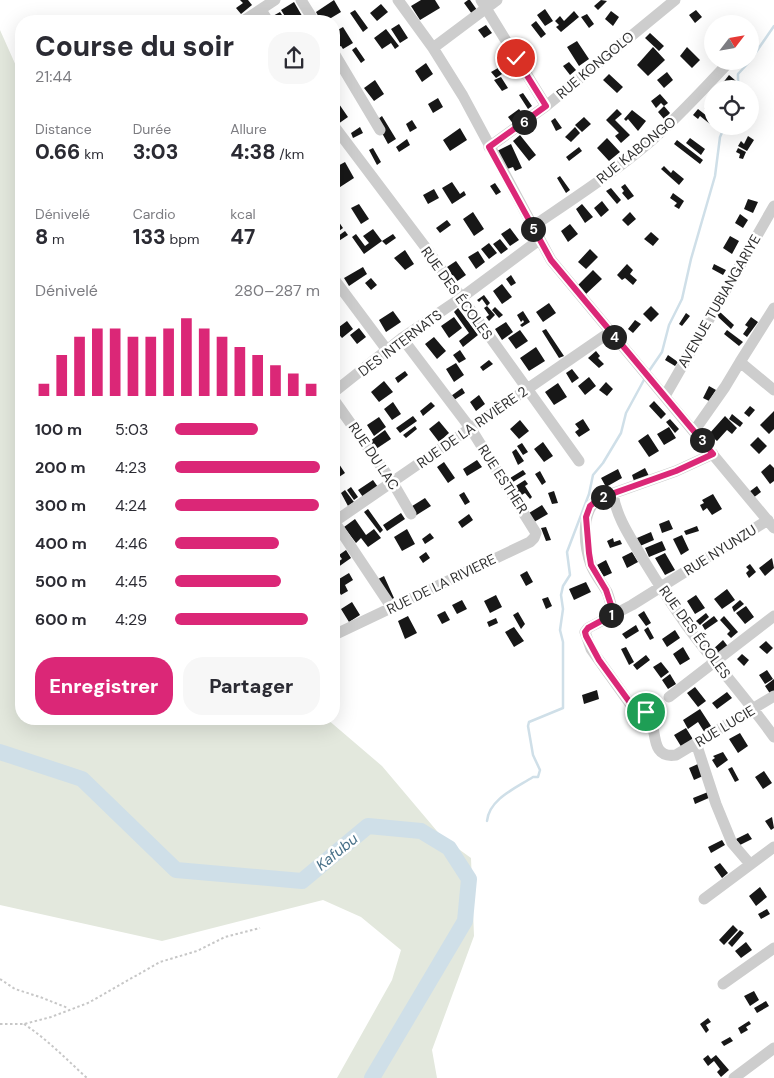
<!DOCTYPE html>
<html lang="fr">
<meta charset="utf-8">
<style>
:root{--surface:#fff;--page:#f7f7f7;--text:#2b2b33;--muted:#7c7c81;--accent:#db2777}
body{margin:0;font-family:"DM Sans",sans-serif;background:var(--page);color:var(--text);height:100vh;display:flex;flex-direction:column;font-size:19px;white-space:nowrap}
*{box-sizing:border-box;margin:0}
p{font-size:16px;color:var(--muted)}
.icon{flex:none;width:28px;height:28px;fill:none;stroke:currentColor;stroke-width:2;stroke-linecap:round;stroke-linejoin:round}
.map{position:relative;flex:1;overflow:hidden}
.side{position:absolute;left:15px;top:15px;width:325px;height:710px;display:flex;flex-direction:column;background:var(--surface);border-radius:20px;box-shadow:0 5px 20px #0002}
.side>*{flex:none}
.needle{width:32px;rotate:59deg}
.fabs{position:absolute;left:704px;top:15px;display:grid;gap:10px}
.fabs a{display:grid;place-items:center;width:55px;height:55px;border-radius:50%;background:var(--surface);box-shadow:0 5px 20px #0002;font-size:25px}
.pin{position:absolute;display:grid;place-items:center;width:42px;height:42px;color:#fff;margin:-21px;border:2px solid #fff;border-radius:50%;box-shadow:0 1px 5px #0007}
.km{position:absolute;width:25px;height:25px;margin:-12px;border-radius:50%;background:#222;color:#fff;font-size:14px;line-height:25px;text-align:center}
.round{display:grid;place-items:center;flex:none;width:52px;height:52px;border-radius:20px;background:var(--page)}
.head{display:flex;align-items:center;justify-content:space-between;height:85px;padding:0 20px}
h1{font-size:28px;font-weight:800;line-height:38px}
.metrics{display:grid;grid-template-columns:repeat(3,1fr);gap:8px;height:85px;padding:5px 20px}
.metrics div{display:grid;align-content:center}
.metrics b{font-size:21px;font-weight:800}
.metrics small{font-size:14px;font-weight:400}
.metrics p{font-size:14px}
.chart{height:140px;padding:10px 20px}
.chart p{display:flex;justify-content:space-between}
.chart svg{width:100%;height:90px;margin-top:5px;stroke:var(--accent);stroke-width:6}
.primary-button{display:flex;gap:10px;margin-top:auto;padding:10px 20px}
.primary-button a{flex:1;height:58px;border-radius:20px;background:var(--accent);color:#fff;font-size:20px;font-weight:800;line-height:58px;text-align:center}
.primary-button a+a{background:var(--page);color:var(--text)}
ul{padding:0 20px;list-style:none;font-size:16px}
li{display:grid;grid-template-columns:80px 60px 1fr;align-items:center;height:38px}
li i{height:12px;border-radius:6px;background:var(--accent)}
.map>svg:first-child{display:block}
.green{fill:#e3e8dd}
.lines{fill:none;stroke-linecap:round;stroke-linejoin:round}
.stream{stroke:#cfdfe8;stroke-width:2.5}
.river{stroke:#cfdfe8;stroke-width:16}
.building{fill:#171717}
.path{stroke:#c7c7c7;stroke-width:2;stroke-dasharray:2.5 2.5;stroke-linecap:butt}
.minor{stroke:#cdcdcd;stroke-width:11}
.route-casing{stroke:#fff;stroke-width:10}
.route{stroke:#db2777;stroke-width:6}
.labels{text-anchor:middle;stroke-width:5;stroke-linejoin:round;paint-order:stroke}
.street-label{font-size:14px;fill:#303030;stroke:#fff}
.water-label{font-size:15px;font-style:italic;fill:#487088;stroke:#fff}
</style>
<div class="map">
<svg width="774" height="1078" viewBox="0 0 774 1078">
<rect width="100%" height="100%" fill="#fff"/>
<path class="green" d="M0,30L21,77V719H327L382,766L442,837L471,858L474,936L432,1050L437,1078H337L392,980L401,950L361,917L323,900L162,941L0,905Z"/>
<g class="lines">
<path class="stream" d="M738,89V74L750,61L774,26
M649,371L662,352L669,325L682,299L691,259L715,176L720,137L725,126
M487,821C489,799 516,788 533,777H538L540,770L533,755L528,726L529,722L563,708V642L560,630L563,609L561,595L563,586L570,575L567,552L589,494L593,475L603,463L621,433L626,413L645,378"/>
<path class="river" d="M0,752L82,779L176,870L302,881L368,826L421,831L449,848L469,879L465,921L372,1078"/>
</g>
<path class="building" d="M240,0H248L252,5L241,14L236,8L243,3Z
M334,0L341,12L326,21H321L316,12Z
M421,0H435L440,8L420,20L411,6Z
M468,0H470L477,10L472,14L464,3Z
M601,0L607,1L598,10L594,6Z
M294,2L305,21H288L281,10Z
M381,4L388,12L377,21L370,13Z
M545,9L553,21L545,26L537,15Z
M355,10L368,28L363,32L350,13Z
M696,10L702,17L695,23L689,15Z
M574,11L579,17L561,32L556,27L559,25L555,21L560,16L564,21Z
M611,11L619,17L613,26L605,19Z
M280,12L286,21H273L271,17Z
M587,14L594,24L589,28L581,17Z
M536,21L546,34L541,38L531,25Z
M399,24L408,38L400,43L391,29Z
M486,25L492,33L484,38L478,30Z
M343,27L353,43L343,49L341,46L338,47L334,41V32Z
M386,29L399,46L395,49L391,43L382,49L374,38Z
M650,33L664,46L659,51L645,38Z
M577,41L589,59L579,66L567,47Z
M356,47L365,60L361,63L352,50Z
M653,47L665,60L648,76L637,65Z
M687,47L700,60L692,68L680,56Z
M569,62L576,70L570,75L563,66Z
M426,63L433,74L422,82L415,71Z
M498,68L502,74L496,78L491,72Z
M667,72L673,80L664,88L657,80Z
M609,74L623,87L617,93L603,80Z
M729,75L736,81L730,89L722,84Z
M501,77L508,88L502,91L494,80Z
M375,80L384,94L374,101L364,88Z
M523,93L532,106L528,109L519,95Z
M660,94L668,103L664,106L661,103L656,108L651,101Z
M438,98L443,107L433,113L428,104Z
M710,101L712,103V110L709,113L704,108Z
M339,104L348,117L338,124L334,118V108Z
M664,106L670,113L664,119L658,112Z
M519,109L525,117L514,125L508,117Z
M617,109L622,114L615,120L630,135L621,143L615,136L619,133L606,120Z
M698,109L712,120L710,124L700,116L698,119L693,115Z
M632,110L646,121L638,131L628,119L626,121L624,119Z
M382,116L396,139L388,144L382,133L378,119Z
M584,117L591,124L582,132L575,125Z
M555,118L562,128L556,131L551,121Z
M412,120L417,128L410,132L406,124Z
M360,127L363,133L353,138L351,133Z
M575,127L580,133L571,142L565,137Z
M460,128L467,140L450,151L443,140Z
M520,135L536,155L529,161L513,141Z
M748,136L754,140L747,151L738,146L741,141L744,144Z
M607,138L620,152L609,161L597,148Z
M690,138L705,149L701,155L686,143Z
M407,139L410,145L399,152L396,147Z
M677,140L703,160L700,164L674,144Z
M511,144L522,168L515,171L513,167L507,169L495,152Z
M579,147L582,151L569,161L566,157Z
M373,148L381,162L377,165L369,150Z
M738,148L746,152L743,159L739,158L740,154L736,152Z
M345,162L354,178L337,189L334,183V168Z
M664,166L671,173L673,170L684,179L679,185L661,169Z
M560,176L570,190L566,193L557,178Z
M452,182L460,194L464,191L466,195L452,204L442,188Z
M495,183L501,192L496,195L490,186Z
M625,184L634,196L628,200L622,193L624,191L621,187Z
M611,188L621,200L617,204L606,191Z
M434,189L439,198L428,204L423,195Z
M673,193L684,201L679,209L674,206L677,203L670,198Z
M748,199L758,202L753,213L744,209Z
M602,201L609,210L601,217L594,208Z
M359,204L369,219L361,224L351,208Z
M582,204L593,217L585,223L576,209Z
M473,212L484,229L474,236L463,219Z
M630,212L636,219L628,226L622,220Z
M740,214L748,220L743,228L735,223Z
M334,215L343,228L339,231L334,223Z
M447,220L451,225L440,233L436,228Z
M570,224L578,234L568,242L561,231Z
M510,228L519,240L510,246L501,234Z
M373,229L382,241L364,254L352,237L356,234L365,246L369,243L363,236Z
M345,231L348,235L334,244V239Z
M651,232L659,239L653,246L644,239Z
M393,234L396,238L386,245L382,241Z
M730,236L739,241L732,254L723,248Z
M500,239L508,249L501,254L493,244Z
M489,243L497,253L489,259L481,249Z
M590,249L598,257L586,269L578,262Z
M405,250L414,264L405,270L394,258Z
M478,251L485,262L476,269L468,257Z
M456,261L466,275L456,282L447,267Z
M627,264L633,270L630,274L637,280L633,285L625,278L622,280L617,275Z
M714,264L726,270L723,275L712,269Z
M363,267L367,274L349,286L344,278Z
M593,270L602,279L586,294L578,285Z
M511,275L516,283L511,286L506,279Z
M371,278L377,285L371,290L365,283Z
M502,284L512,297L502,304L493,291Z
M484,295L490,303L487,306L482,299L479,302L477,300Z
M549,303L556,313L543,322L536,312Z
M487,306L495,315L489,321L486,317L489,315L484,308Z
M651,306L659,314L651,322L643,314Z
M495,307L503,315L499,318L492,310Z
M458,308L478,335L463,347L459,341L469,333L454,312Z
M393,311L401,322L386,332L379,320Z
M523,311L530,322L522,327L520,325L524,322L523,320L521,322L517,315Z
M720,312L734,325L731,329L717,316Z
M686,313L690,316L682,326L679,324Z
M454,317L462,328L449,338L441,326Z
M751,317L758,322L747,337L743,334L748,327L745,325Z
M635,320L641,324L633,333L628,329Z
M347,321L353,329L342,338L335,330Z
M506,322L513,332L502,340L495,329Z
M359,328L366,337L357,344L350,335Z
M546,329L564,356L559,358L542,331Z
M520,330L528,341L516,349L508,338Z
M727,330L743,342L739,346L724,334Z
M434,337L446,351L437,359L425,344Z
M536,347L545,361L529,371L520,358Z
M460,350L466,359L459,363L453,355Z
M596,351L600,356L598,358L604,364L599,368L588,358Z
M668,355L678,362L675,366L665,360Z
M489,360L493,364L483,371L480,367Z
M456,363L464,375L454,382L446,369Z
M572,369L579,378L572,383L566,373Z
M405,371L408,375L398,383L395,378Z
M589,377L596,386L585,395L578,386Z
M384,381L393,392L379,402L371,392Z
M606,382L613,389L607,396L599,390Z
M558,383L567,397L554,405L545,392Z
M709,386L716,390L709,401L703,398Z
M462,388L465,393L454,400L451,396Z
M479,395L485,404L476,411L470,402Z
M654,401L666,414L661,419L649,406Z
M393,402L401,414L392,420L384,409Z
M431,402L435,406L423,416L420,411Z
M750,406L755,410L749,417L744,413Z
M774,411V429L769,434L760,425Z
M732,414L743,423L740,427L729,419Z
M413,416L417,421L400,433L396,428Z
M725,416L737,428L732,434L727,430L717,441L709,434Z
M379,417L386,427L374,436L367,425Z
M583,419L590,430L579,437L575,432L579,429L575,424Z
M670,419L679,429L675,433L666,422Z
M520,420L529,431L519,439L510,429Z
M439,421L449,433L439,442L429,429Z
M415,426L417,429L406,438L403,435Z
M669,427L676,438L664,445L657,434Z
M385,430L391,439L376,449L370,441Z
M648,434L659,451L649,457L638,441Z
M758,437L767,446L759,454L750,445Z
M543,442L553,456L544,462L534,449Z
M522,443L528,452L523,455L517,446Z
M516,449L524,461L518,465L512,452Z
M335,458L345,473L336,479L334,475Z
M477,460L482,467L467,476L463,469Z
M444,462L455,478L448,483L437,467Z
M770,464L774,468V481L770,484L761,472Z
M645,468L649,476L634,481L632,475Z
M618,469L622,478L606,487L601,478Z
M523,470L526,474L513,482L510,478Z
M540,471L546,482L542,485L535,474Z
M373,480L378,487L363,497L358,490Z
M525,480L528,484L525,486L532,497L530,499L525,493L520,496L514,487Z
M757,486L761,492L753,498L749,492Z
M351,487L358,497L354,500L347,490Z
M345,490L354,502L348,506L341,493Z
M554,491L558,503L552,504L548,493Z
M464,492L470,502L465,505L459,495Z
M713,494L722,509L712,515L707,508L703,511L700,505L704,503L702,500Z
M425,498L431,506L415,516L409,508Z
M542,505L548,514L534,522L529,513Z
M368,509L383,530L380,533L364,512Z
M401,513L405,519L387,531L383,525Z
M469,514L473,520L462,528L458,522Z
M355,519L366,535L374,529L381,538L368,547L361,538L356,543L344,527Z
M669,520L673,529L662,533L659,524Z
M697,526L699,531L686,535L684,531Z
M546,527L551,540L546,541L541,528Z
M407,529L415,544L402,551L394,537Z
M651,532L654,540L640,546L637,538Z
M430,533L434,538L425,544L422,539Z
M682,535L689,550L681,555L673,539Z
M613,538L614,542L620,540L622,544L610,548L607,541Z
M662,541L666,550L649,557L645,548Z
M346,550L351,558L334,570V565L342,559L339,555Z
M426,552L430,558L423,563L419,557Z
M632,552L638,562L627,568L622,557Z
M665,553L675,570L665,575L655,558Z
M772,558L774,568L765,576L759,568Z
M606,560L612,573L603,577L597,565Z
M750,564L756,572L749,578L746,573L749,570L746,567Z
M527,571L533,582L526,586L520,575Z
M349,573L353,580L345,585L348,591L341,595L334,582Z
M384,576L394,598L388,601L378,579Z
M586,582L591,592L574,600L569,589Z
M727,589L735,600L722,609L714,599Z
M496,595L502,607L490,613L484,601Z
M696,595L705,608L695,614L687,601Z
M548,597L552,606L546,609L542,599Z
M462,600L467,609L457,614L452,605Z
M740,600L744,604L734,612L732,607Z
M352,602L360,615L349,622L341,609Z
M746,606L754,617L745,624L736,613Z
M445,611L450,620L442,624L437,615Z
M644,611L651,623L646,626L638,615Z
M518,612L525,624L521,629L513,615Z
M706,613L709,617L700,625L696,621Z
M408,616L417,633L405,639L398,621Z
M714,616L718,621L705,630L702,625Z
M724,616L738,632L731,638L727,634L730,631L720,620Z
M496,618L498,623L489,627L487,622Z
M636,625L639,631L626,639L622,634Z
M514,627L524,641L514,647L505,632Z
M648,627L654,638L650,640L644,630Z
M675,630L680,638L667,647L662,639Z
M723,640L730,649L721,657L711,651Z
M766,641L773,648L767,654L759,647Z
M626,647L634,662L629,665L621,649Z
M683,647L690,659L680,665L673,654Z
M742,654L749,660L744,666L737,659Z
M646,655L650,660L637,670L633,665Z
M661,662L669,672L661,678L653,667Z
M767,670L773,679L765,684L759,675Z
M670,674L676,684L668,689L662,680Z
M774,679V693L771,695L765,686Z
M695,687L706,701L698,707L687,693Z
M597,690L599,699L584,704L582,695Z
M727,692L732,698L717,709L712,703Z
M700,709L713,729L705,733L698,722L688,729L683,720Z
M686,728L694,741L682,748L674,735Z
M740,733L748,746L738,753L729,739Z
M723,752L728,760L717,768L712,760L715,758L713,756Z
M698,764L703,776L694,780L689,768Z
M732,767L739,780L735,782L728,769Z
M764,771L772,783L763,789L755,777Z
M708,792L711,797L695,804L693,798Z
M772,817L774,828L771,830L765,821Z
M748,833L752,839L740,845L736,839Z
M722,840L725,845L711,853L708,847Z
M720,863L728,873L722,878L714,867Z
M760,887L767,897L756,906L749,896Z
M767,909L770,914L761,919L758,914Z
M733,925L738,930L724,945L719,940Z
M740,930L744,933L732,947L728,943Z
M746,942L752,950L741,958L735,951Z
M754,991L759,1000L750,1006L744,996Z
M766,1001L769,1006L757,1013L754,1008Z
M708,1018L711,1022L706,1025L709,1030L706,1033L700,1024Z
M749,1021L751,1024L746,1027L748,1030L741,1034L738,1028Z
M730,1037L733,1041L724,1046L721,1042Z
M708,1055L711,1059L716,1055L729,1070L721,1077L717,1072L720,1069L714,1061L708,1066L703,1059Z"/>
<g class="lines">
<path class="path" d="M0,979L15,989L40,997L68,1008
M0,1024H24L51,1017L88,1003L160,962L197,951L225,937L260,928
M24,1024C48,1040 66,1059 87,1078"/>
<path class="minor" d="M301,0L314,21
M398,0L433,48L463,96L551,260L774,528
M481,0L546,106
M261,10L268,21
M243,21L275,0
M433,48L497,0
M334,53L380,130
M334,126L426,248L579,461
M489,147L546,106L675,0
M532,227C573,199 615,172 652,140C680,115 705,88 730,61
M334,279L387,350
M740,362L774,308
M334,392L402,338L461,298L539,240
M665,396L774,206
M334,400L393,483L411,514
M694,431L725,387L740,362L774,390
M613,494C617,519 631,538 643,559C657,582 672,605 687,626C715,664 747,699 774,737
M768,520L632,605L588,628L585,632L591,649L631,705L634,708L650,716C657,731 650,759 676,755L774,696
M334,521L392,608
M334,522L610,332
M614,614C611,607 610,599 607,592C602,583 595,575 591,565C584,546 580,509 600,498L676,471L713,454
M334,635L530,542L534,538L536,533L471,429L402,338
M669,697L774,616
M696,743L716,804L732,843L750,864
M704,899L774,847
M723,984L774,948
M734,1078L774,1048"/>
</g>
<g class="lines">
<g class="route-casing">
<path id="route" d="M516,58L546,106L489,147L551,260L713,454L676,471L600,498L590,506L586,517L589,553L591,565L606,590L614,614L588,628L585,632L586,636L599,660L631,704L639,711L646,712"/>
</g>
<use href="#route" class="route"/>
</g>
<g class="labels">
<g class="street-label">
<text transform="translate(595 65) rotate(-40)" y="5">RUE KONGOLO</text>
<text transform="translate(636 150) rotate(-39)" y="5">RUE KABONGO</text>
<text transform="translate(457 293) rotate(54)" y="5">RUE DES ÉCOLES</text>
<text transform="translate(719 301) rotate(-60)" y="5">AVENUE TUBIANGARIYE</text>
<text transform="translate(400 343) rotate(-37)" y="5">DES INTERNATS</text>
<text transform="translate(472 427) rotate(-35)" y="5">RUE DE LA RIVIÈRE 2</text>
<text transform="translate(374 456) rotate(56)" y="5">RUE DU LAC</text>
<text transform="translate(503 479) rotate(57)" y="5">RUE ESTHER</text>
<text transform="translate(720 550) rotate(-32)" y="5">RUE NYUNZU</text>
<text transform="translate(441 584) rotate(-26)" y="5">RUE DE LA RIVIERE</text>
<text transform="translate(695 632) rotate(54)" y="5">RUE DES ÉCOLES</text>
<text transform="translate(725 726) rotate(-31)" y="5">RUE LUCIE</text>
</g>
<g class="water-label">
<text transform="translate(337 852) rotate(-39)" y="5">Kafubu</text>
</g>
</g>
</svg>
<div class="fabs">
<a><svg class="needle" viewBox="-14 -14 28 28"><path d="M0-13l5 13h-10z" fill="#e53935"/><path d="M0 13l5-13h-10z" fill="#7c7c81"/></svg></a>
<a><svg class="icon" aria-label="locate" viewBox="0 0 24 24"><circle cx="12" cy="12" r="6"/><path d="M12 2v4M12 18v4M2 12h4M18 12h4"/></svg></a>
</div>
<div class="pin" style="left:646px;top:712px;background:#1e9e55"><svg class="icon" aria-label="arrive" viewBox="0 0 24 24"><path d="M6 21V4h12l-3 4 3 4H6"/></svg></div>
<div class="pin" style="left:516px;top:58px;background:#d93025"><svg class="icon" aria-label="check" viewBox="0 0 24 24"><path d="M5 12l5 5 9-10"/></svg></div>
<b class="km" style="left:611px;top:615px">1</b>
<b class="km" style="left:603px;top:497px">2</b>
<b class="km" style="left:702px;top:440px">3</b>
<b class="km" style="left:614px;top:337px">4</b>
<b class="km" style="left:533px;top:229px">5</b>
<b class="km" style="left:524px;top:122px">6</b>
<section class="side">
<div class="head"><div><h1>Course du soir</h1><p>21:44</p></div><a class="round"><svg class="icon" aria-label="share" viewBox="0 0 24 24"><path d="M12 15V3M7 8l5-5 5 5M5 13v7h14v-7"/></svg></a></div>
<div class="metrics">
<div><p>Distance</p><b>0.66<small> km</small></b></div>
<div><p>Durée</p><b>3:03</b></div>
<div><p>Allure</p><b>4:38<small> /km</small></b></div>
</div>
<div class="metrics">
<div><p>Dénivelé</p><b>8<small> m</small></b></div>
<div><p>Cardio</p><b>133<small> bpm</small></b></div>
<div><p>kcal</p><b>47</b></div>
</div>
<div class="chart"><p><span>Dénivelé</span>280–287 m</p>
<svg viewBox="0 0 160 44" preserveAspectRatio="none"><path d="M5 44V38M15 44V24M25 44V15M35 44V11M45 44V11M55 44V15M65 44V15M75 44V11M85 44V6M95 44V11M105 44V15M115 44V20M125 44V24M135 44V29M145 44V33M155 44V38"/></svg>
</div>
<ul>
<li><b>100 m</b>5:03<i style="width:57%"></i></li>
<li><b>200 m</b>4:23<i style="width:100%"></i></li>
<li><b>300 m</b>4:24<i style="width:99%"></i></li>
<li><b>400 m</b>4:46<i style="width:72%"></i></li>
<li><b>500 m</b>4:45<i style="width:73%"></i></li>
<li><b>600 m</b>4:29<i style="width:92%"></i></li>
</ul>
<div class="primary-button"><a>Enregistrer</a><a>Partager</a></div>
</section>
</div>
